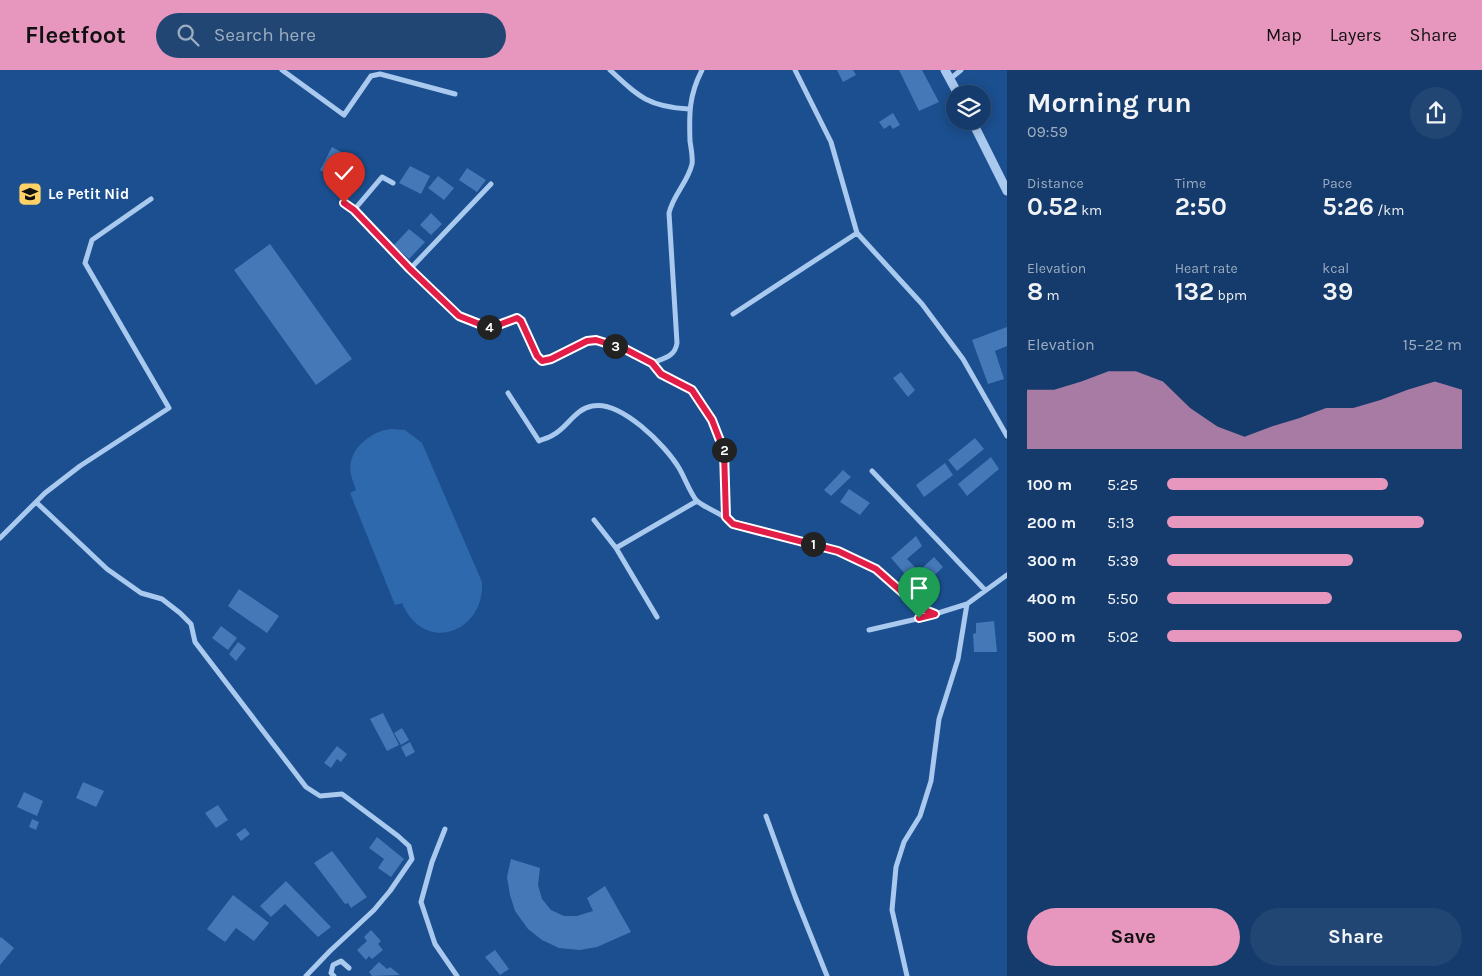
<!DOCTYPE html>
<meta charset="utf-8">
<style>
:root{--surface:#143b6b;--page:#214673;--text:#f1f3f6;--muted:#9dadc1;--line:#33557e;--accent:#e797bd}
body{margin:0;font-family:Karla,sans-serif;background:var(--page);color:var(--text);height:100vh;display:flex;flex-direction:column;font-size:19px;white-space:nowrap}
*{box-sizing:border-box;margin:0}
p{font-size:16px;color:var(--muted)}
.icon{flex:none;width:28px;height:28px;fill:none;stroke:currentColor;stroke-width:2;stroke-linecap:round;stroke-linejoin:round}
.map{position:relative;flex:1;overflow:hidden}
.panel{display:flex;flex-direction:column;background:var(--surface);width:475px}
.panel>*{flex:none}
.tools{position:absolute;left:946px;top:15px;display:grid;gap:10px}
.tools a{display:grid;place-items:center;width:45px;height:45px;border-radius:50%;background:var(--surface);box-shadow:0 2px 12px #0003,0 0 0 1px var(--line);font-size:25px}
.pin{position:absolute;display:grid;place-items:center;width:42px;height:42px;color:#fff;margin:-51px -21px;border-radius:50% 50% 50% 0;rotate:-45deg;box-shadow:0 0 5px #0007}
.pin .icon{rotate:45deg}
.km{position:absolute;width:25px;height:25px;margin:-12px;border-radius:50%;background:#222;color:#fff;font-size:14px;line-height:25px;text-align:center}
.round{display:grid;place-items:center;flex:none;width:52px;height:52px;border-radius:26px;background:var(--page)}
.overview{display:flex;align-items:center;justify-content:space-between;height:85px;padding:0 20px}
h1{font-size:28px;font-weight:700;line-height:38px}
.metrics{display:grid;grid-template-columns:repeat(3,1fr);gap:8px;height:85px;padding:5px 20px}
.metrics div{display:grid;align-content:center}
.metrics b{font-size:25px;font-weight:700}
.metrics small{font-size:14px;font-weight:400}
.metrics p{font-size:14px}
.chart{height:140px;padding:10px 20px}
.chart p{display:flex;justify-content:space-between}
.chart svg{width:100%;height:90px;margin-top:5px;fill:var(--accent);opacity:.7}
.cta{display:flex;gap:10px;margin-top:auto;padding:10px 20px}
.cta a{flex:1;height:58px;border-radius:30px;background:var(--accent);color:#111;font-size:20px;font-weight:700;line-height:58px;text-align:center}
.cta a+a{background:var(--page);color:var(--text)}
ul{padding:0 20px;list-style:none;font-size:16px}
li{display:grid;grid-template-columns:80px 60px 1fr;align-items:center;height:38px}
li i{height:12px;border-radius:6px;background:var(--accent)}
header{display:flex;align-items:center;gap:30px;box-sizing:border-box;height:70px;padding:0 25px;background:var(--accent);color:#111}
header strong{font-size:24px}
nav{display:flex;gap:28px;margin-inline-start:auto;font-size:18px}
.search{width:350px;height:45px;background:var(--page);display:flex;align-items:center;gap:12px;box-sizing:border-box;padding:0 18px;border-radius:28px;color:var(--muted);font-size:19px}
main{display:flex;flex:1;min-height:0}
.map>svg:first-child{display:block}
.green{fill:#2e69ad}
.building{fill:#4478b7}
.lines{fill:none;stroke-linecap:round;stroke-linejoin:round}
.minor{stroke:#a9c9ee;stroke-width:5}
.tertiary{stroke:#a9c9ee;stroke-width:9}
.route-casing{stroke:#fff;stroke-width:10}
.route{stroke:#e11d48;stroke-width:6}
.labels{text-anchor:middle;stroke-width:5;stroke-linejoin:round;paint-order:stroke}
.poi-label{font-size:15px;font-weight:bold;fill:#fff;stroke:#1b4f8f;text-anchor:start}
</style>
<header>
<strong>Fleetfoot</strong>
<div class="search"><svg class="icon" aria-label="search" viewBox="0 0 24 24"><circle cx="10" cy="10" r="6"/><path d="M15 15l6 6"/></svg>Search here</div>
<nav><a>Map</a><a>Layers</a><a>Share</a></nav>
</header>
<main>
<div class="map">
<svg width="1007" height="906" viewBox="0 0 1007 906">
<rect width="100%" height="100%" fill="#1b4f8f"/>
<path class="green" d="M390,359L405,360L422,373L482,512C485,563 424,585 402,533L395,535L350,423L356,420C355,416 352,410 351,405C346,381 369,362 390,359Z"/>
<path class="building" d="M837,0H853L856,5L843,12Z
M899,0H922L939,32L919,41Z
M893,43L900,55L893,59L890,55L884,59L879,52Z
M332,77L356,90L344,113L320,100Z
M410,96L430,106L421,124L399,113Z
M467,98L486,110L477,122L459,110Z
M438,106L454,118L444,130L428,118Z
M431,143L442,154L431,165L420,155Z
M409,159L425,172L409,189L394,175Z
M270,174L352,289L316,315L234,200Z
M1007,257V276L995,281L1004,309L988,314L972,270Z
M901,302L915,320L908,327L893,308Z
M975,368L984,379L957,401L948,390Z
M991,387L999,399L967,426L958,414Z
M945,393L953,405L924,427L916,415Z
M843,400L851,407L831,426L824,420Z
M849,419L870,433L860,445L840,432Z
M916,466L922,476L907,489L919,501L934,487L943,497L919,520L891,488Z
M239,519L279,546L267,563L228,536Z
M994,551L997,582H974L973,564L976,563V553Z
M221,556L237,568L228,580L212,568Z
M238,572L246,578L236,591L229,584Z
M383,643L399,675L387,681L370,649Z
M402,658L409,670L401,675L394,663Z
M410,672L415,682L406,687L401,677Z
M337,676L347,684L341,692L337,689L331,698L324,693Z
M83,712L104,721L96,737L76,728Z
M24,722L43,731L37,746L17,737Z
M218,735L228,750L216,758L205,743Z
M32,749L39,752L36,760L29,757Z
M245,758L250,764L241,771L236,764Z
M377,767L404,789L391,807L378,798L384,789L369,778Z
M332,781L367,827L351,838L348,833L345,834L314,793Z
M511,789L540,798L538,815L542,829L551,840L564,846H577L593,841L587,828L605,816L631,862L597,877L580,880L559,878L542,870L528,859L515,841L510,825L507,807Z
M286,811L331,857L318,867L285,834L271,847L260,836Z
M233,825L269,853L254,871L236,858L225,872L207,859Z
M371,860L381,871L378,874L383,880L372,889L369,886L366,890L357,880L367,871L364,867Z
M1,867L14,878L0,895V868Z
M495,880L509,899L500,905L485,887Z
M379,892L387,899L390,897L400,905L372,906L369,902Z"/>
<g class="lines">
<path class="minor" d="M282,0L344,45L371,6L380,4L455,24
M610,0C639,27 649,37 689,39
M795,0L831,72L857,163L922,234L963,289L1007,366
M950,9L961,0
M491,114L410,199C428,217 463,259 491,257C499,256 508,250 517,249L521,251L537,286L542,291L551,289L587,271L596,270L625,279L652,293L661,304L692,320L713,350L724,381L727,447
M344,133L354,140L410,199
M354,140L382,107L393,113
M733,244L857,163
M652,293C664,288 675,287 677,273L669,143C673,125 688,112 692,94C693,88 691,78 690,71C689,44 689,25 702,0
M508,323L539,371C543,369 549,368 553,365C567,358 575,339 592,336C621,330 665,375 679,398C684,406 691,425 697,431C708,440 723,443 733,454L838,481L876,499L920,538L935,544L967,534
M872,401L985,520
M36,432L45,423L80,396L169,338L85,193L92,170L151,129
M594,450L616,478L657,547
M0,468L36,432L107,499L141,523L162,529L180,543L191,554L195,572L306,717L320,726L342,724L398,766L409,776L412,789L390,821L374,840L330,881L306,906
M616,478L697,431
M869,560L934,545
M766,746L795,826L827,906
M445,759L432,792L421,832L435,874L457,906
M334,906L331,903L333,895L341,891L349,898
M907,906L892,840L896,797L904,772L920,746L931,711L939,649L958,589L967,534L1007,505"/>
<path class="tertiary" d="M945,0L958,24
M972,51L1007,121"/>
</g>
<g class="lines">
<g class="route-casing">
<path id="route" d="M344,133L354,140L410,199L459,246L487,257H493L517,248L521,251L537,286L542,291L551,289L587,271L596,270L625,279L652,293L661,304L692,320L712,350L724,381L726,447L733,454L838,481L876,499L920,538L935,544L919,548"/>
</g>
<use href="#route" class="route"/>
</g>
<defs>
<g id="school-square" transform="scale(1.25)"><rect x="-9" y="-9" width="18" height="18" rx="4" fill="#ffd166" stroke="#1b4f8f"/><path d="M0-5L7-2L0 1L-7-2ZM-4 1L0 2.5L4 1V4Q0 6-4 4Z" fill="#111"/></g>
</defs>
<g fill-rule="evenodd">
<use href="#school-square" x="30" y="124"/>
</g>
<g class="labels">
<g class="poi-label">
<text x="48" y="129">Le Petit Nid</text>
</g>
</g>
</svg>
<div class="tools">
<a><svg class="icon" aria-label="layers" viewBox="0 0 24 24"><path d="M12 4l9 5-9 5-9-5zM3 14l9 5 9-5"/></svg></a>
</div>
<div class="pin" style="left:919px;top:548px;background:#1e9e55"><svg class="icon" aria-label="arrive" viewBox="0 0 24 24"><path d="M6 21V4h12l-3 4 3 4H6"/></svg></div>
<div class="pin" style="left:344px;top:133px;background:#d93025"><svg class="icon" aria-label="check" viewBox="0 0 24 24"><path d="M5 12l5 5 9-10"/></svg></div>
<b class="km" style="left:813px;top:474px">1</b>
<b class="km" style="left:724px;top:380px">2</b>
<b class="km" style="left:615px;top:276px">3</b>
<b class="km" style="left:489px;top:257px">4</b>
</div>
<section class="panel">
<div class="overview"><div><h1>Morning run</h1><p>09:59</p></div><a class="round"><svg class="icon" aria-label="share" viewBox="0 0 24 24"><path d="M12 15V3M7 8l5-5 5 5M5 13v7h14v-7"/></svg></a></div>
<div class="metrics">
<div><p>Distance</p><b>0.52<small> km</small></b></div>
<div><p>Time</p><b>2:50</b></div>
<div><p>Pace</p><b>5:26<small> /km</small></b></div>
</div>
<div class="metrics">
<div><p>Elevation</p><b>8<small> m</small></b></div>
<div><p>Heart rate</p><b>132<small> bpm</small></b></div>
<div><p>kcal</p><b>39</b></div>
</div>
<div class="chart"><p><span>Elevation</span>15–22 m</p>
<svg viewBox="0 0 160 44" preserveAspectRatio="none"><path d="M0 44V15L10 15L20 11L30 6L40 6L50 11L60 24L70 33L80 38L90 33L100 29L110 24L120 24L130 20L140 15L150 11L160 15V44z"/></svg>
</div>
<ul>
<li><b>100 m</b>5:25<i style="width:75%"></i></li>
<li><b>200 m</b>5:13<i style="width:87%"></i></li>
<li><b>300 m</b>5:39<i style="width:63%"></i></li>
<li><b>400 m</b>5:50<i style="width:56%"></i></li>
<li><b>500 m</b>5:02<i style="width:100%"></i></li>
</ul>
<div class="cta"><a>Save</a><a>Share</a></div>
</section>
</main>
